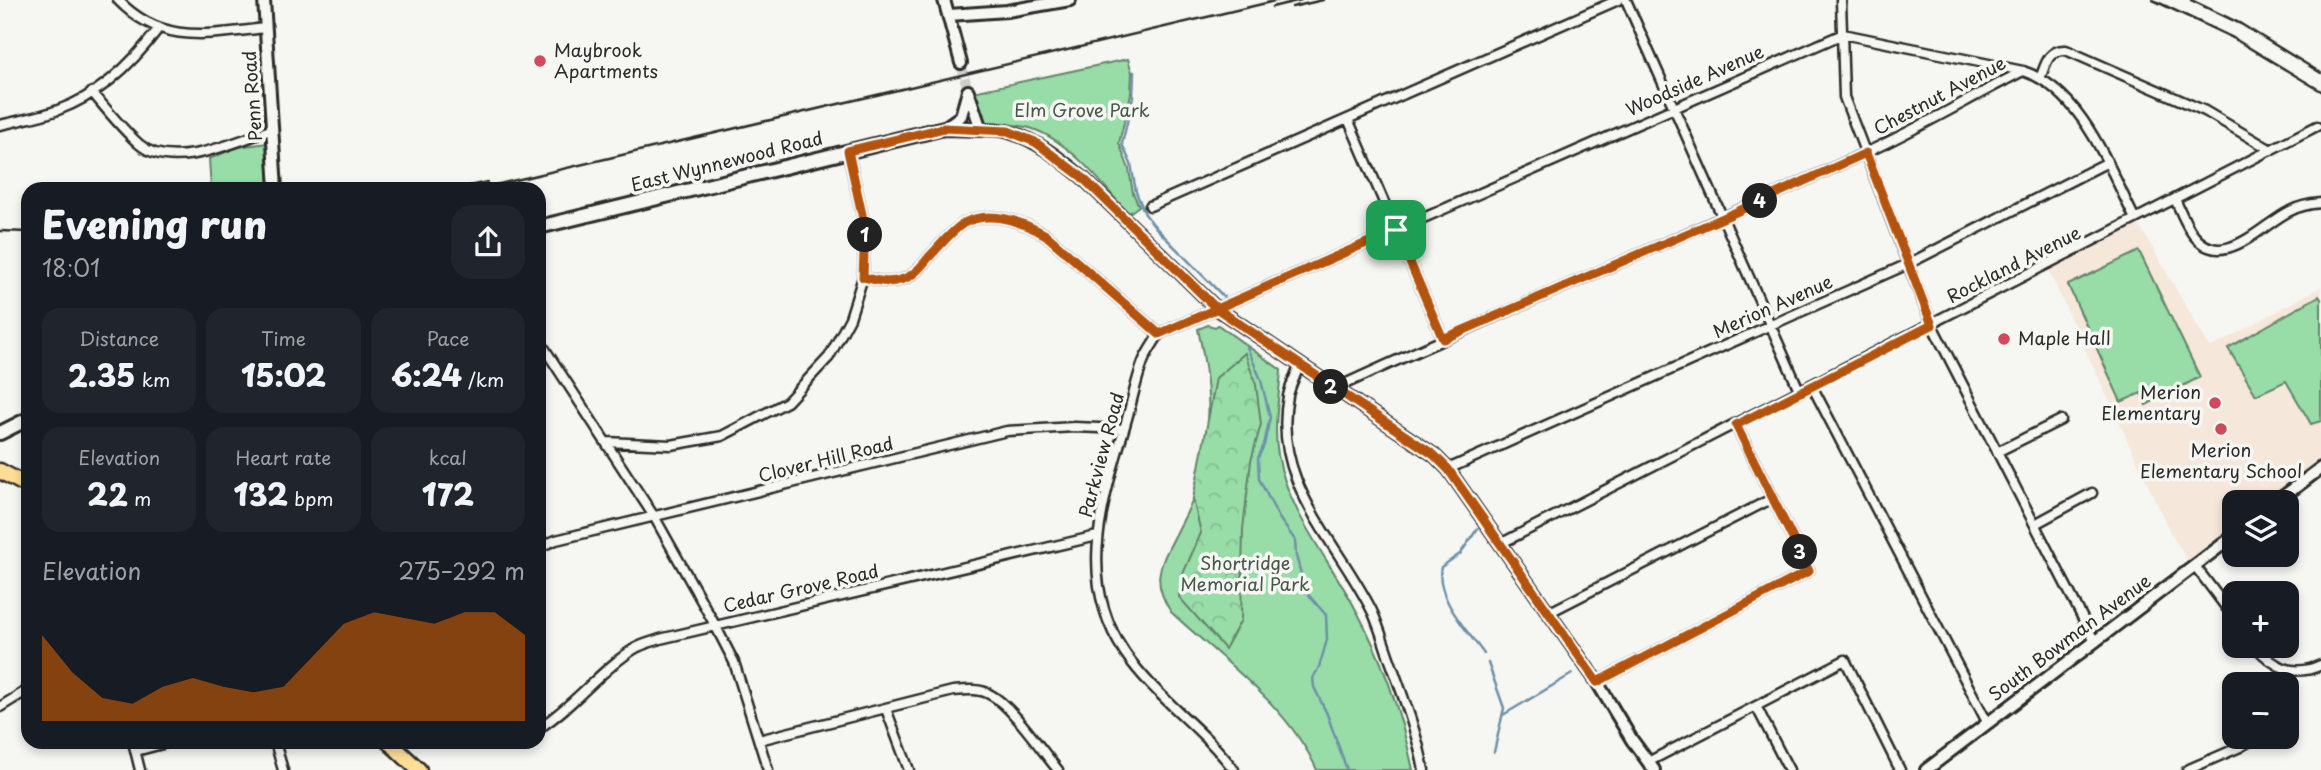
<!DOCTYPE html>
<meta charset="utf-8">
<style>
:root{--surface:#171b24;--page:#20242c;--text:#f1f3f6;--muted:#9ea1a6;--accent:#b45309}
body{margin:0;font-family:"Playpen Sans",sans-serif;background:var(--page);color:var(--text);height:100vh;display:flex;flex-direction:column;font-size:26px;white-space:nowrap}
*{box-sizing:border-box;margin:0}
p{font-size:23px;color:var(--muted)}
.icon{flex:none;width:38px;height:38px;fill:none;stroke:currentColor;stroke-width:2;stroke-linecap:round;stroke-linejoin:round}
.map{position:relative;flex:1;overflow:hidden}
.sheet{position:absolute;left:21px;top:182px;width:525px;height:567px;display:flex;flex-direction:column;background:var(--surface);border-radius:21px;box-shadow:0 4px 10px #0003}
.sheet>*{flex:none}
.buttons{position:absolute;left:2222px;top:490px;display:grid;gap:14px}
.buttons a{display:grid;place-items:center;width:77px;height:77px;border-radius:14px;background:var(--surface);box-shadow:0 4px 10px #0003;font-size:35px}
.pin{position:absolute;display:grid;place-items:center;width:60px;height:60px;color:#fff;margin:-30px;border-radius:14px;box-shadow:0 4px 10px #0006}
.km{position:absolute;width:35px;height:35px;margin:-18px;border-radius:50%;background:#222;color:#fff;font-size:19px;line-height:35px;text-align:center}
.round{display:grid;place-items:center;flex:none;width:74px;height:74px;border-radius:21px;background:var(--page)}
.overview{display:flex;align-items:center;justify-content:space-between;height:119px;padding:0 21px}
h1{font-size:38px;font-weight:800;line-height:52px}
.metrics{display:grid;grid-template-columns:repeat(3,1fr);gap:10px;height:119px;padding:7px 21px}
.metrics div{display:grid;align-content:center;border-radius:18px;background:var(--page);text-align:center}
.metrics b{font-size:30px;font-weight:800}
.metrics small{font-size:19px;font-weight:400}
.metrics p{font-size:19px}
.chart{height:196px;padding:14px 21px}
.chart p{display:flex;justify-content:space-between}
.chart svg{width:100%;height:126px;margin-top:7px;fill:var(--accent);opacity:.7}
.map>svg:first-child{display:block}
.built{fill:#f5e7da}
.green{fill:#98dca8;stroke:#62846a;stroke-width:2}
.forest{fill:url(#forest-crowns);stroke:#62846a;stroke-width:2}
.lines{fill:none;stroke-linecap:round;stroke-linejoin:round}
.stream{stroke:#6d90a7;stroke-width:2.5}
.tertiary-tunnel{stroke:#cdcdca;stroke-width:10;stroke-dasharray:10 5;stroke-linecap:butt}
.minor-casing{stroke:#2b2b2b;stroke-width:13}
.tertiary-casing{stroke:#2b2b2b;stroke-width:16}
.secondary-casing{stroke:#2b2b2b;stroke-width:18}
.trunk-casing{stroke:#2b2b2b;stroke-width:19}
.minor{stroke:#f6f6f2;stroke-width:8}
.tertiary{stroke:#f6f6f2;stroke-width:10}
.secondary{stroke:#f6f6f2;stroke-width:12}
.trunk{stroke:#fedd96;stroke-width:14}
.rail{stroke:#2b2b2b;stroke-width:2.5}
.route-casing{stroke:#fff;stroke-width:14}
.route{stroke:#b45309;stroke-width:9}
.poi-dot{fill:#d1495b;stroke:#f6f6f2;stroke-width:2.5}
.labels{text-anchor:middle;stroke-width:7;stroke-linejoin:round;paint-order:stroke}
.poi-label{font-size:18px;fill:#2b2b2b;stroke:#f6f6f2;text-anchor:start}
.street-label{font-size:18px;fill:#2b2b2b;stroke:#f6f6f2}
.park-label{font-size:18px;fill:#46574a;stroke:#f6f6f2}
</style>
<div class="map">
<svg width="2321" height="770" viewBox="0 0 2321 770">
<defs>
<pattern id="forest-crowns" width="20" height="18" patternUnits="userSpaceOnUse" patternTransform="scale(1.75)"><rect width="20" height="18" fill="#98dca8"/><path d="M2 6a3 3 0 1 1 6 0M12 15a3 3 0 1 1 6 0" fill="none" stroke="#83bd91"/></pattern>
</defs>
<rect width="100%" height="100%" fill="#f6f6f2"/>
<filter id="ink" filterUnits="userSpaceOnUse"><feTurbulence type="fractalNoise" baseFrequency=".0143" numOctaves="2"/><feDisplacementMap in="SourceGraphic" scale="14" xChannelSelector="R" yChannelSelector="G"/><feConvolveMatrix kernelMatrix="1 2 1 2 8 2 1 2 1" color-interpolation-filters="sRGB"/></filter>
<g filter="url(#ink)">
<path class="built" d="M2138,223L2210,348L2321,287V465L2270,502H2235V528L2189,562L2171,534L2048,269Z"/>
<path class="green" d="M1128,59L1132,72L1131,94L1119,143L1129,169L1133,193L1139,206L1128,214C1103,184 1069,140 1030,128C1014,124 997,123 981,121L973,92Z
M268,143L270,189H211L209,159L238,147Z
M2139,251L2200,377L2146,405L2141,393L2121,402L2068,285Z
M2319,296L2321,299V421L2311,424L2286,381L2256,395L2228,348Z
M1208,325L1215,327L1218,325L1281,370C1279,399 1273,426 1278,455C1288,512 1329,559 1355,608C1383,659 1401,713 1413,770H1317C1288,705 1222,660 1171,612C1148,577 1163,561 1179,528C1187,513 1196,495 1200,478C1213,424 1210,382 1198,329Z"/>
<path class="forest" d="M1245,353L1256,385L1261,424L1251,461L1243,529L1241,620L1225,649L1179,597L1182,576L1201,533L1193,499L1216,378Z"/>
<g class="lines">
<path class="stream" d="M1134,72L1133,97L1122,144L1131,164L1136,192L1145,214L1157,229L1224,297
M1247,347L1261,380L1270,417L1264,445L1258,458L1259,479L1279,518L1295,540L1296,556L1306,592L1326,615L1327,640L1319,667L1313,678L1314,687L1327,714L1347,770
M1478,528L1460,554L1441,567C1435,598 1468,631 1484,654
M1488,663L1504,708L1494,752
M1503,715L1572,674"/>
<path class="tertiary-tunnel" d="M961,63L968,91"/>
<g class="minor-casing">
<path id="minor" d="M118,0C162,46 209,34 266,28
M1626,0L1800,392
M1841,0L1844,97L1908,264L1932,325L2095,642
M2041,76C2046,63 2049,49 2066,50L2205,111L2271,150
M92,92C107,110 122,129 139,144C172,173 237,141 273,129
M1348,119L1443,339
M0,125C19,120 40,117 58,110C99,95 133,63 158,29
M2175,199C2180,210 2185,223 2192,233C2221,274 2261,225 2290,211C2299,206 2310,204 2321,203
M1150,206L1618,0
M863,277C875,280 888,284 900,280C913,277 921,267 929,257C940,246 951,231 964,223C991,209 1023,222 1046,235L1159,334
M539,340L655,518L715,625L734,662L768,770
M1299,366C1296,375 1290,386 1288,396C1271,483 1338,541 1373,613C1380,629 1385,647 1391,663C1404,699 1417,733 1424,770
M1812,386L1987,722
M1334,389C1509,308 1688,236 1863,154C1918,129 1970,98 2023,71
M606,442L671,445L722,436L787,402L829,357L850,318L863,277L865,228L848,151
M1997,452L2061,420
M1448,469L1908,264L2106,163
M2035,524L2092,493
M1500,544L2317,126
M539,547L556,540L1007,431L1074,427L1124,429
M2195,566L2235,619
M1548,613L1773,498
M2255,646C2274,667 2293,678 2321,665
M28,680L26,691L28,697
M1597,682L1809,571L1736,425
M2282,684L2286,670
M1756,706L1789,770
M0,707L26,691
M886,709L909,770
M539,728C574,706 599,671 634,649C642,644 652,642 660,639L1097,536
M759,740L953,691C965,690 980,688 991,695C1012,706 1042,751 1058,770
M133,742L140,770
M275,742L283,770
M136,751L170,742
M1648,762L1845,660L1900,770
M1234,770C1202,727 1156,698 1125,653C1076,581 1102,505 1124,429C1131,407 1135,383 1143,362C1147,352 1154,343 1159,334L1843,34L2023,71C2082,90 2109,168 2135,219
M2187,770L2240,747L2257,737"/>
</g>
<g class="tertiary-casing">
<path id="tertiary" d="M264,0L276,189
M944,0L961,63
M949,15L1007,11L1070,0
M968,91L981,129C990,130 1001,129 1009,132C1037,140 1060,159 1082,177L1216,308L1434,455L1448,469L1597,682L1632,740L1654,770
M944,128L961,116L968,91
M2276,502L2321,468
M1926,770L2235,535"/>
</g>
<g class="secondary-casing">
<path id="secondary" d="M539,227L944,128L981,129
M0,433L28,419"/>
</g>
<g class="trunk-casing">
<path id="trunk" d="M0,471L28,486
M389,742L419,770"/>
</g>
<use href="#minor" class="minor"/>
<use href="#tertiary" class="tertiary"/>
<use href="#secondary" class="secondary"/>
<use href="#trunk" class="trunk"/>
<path class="rail" d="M2153,0L2233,38L2321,91
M2191,0L2241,24L2321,73
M1272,7L1301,0
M1292,7L1323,0
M456,189L487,182
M478,189L1279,0
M0,231L28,232"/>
</g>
</g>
<g class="lines" filter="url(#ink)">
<g class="route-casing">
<path id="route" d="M1396,230L1159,334L1046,235C1023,222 991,209 964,223C951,231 940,246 929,257C921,267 913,277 900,280C887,284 875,280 863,277L865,228L848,151L944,128L1008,131L1035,142L1082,177L1216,308L1434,455L1448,469L1597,682L1809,571L1736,425L1932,325L1866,153L1723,218L1443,339L1396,230"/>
</g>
<use href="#route" class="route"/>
</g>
<g class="poi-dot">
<circle cx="540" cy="61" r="7"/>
<circle cx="2004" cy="339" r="7"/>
<circle cx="2215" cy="403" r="7"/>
<circle cx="2221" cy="429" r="7"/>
</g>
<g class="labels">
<g class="poi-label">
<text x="554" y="57">Maybrook<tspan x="554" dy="21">Apartments</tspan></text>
<text x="2018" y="345">Maple Hall</text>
<text x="2201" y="399" text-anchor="end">Merion<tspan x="2201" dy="21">Elementary</tspan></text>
<text x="2221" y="457" text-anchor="middle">Merion<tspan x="2221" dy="21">Elementary School</tspan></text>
</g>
<g class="street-label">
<text transform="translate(1695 81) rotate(-24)" y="6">Woodside Avenue</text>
<text transform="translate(253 96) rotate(-94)" y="6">Penn Road</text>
<text transform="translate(1940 96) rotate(-28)" y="6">Chestnut Avenue</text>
<text transform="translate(727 162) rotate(-14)" y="6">East Wynnewood Road</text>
<text transform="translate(2014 265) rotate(-27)" y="6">Rockland Avenue</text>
<text transform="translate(1773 307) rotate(-24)" y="6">Merion Avenue</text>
<text transform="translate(1102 455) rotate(-75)" y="6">Parkview Road</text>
<text transform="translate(826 460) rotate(-14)" y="6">Clover Hill Road</text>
<text transform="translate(801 589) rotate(-13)" y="6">Cedar Grove Road</text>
<text transform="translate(2070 638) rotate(-37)" y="6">South Bowman Avenue</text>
</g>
<g class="park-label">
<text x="1082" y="117">Elm Grove Park</text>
<text x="1245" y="570">Shortridge<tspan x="1245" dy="21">Memorial Park</tspan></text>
</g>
</g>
</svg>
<div class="buttons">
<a><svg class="icon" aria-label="layers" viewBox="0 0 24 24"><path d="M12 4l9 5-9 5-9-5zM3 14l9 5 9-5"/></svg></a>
<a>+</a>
<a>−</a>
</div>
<div class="pin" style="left:1396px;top:230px;background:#1e9e55"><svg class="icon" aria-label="arrive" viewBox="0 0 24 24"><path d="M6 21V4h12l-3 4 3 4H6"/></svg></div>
<b class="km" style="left:865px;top:235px">1</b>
<b class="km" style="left:1331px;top:387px">2</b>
<b class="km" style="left:1800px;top:552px">3</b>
<b class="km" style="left:1760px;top:201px">4</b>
<section class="sheet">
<div class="overview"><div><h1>Evening run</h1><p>18:01</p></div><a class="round"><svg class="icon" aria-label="share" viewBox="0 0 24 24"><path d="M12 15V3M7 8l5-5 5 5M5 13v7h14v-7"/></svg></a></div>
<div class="metrics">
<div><p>Distance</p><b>2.35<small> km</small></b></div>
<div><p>Time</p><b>15:02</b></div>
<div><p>Pace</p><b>6:24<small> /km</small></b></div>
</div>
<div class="metrics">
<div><p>Elevation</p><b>22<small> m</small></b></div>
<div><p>Heart rate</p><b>132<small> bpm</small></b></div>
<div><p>kcal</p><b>172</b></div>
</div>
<div class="chart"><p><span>Elevation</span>275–292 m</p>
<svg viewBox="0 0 160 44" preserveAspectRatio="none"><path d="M0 44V14L10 27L20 36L30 38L40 32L50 29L60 32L70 34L80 32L90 21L100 10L110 6L120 8L130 10L140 6L150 6L160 14V44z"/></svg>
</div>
</section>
</div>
